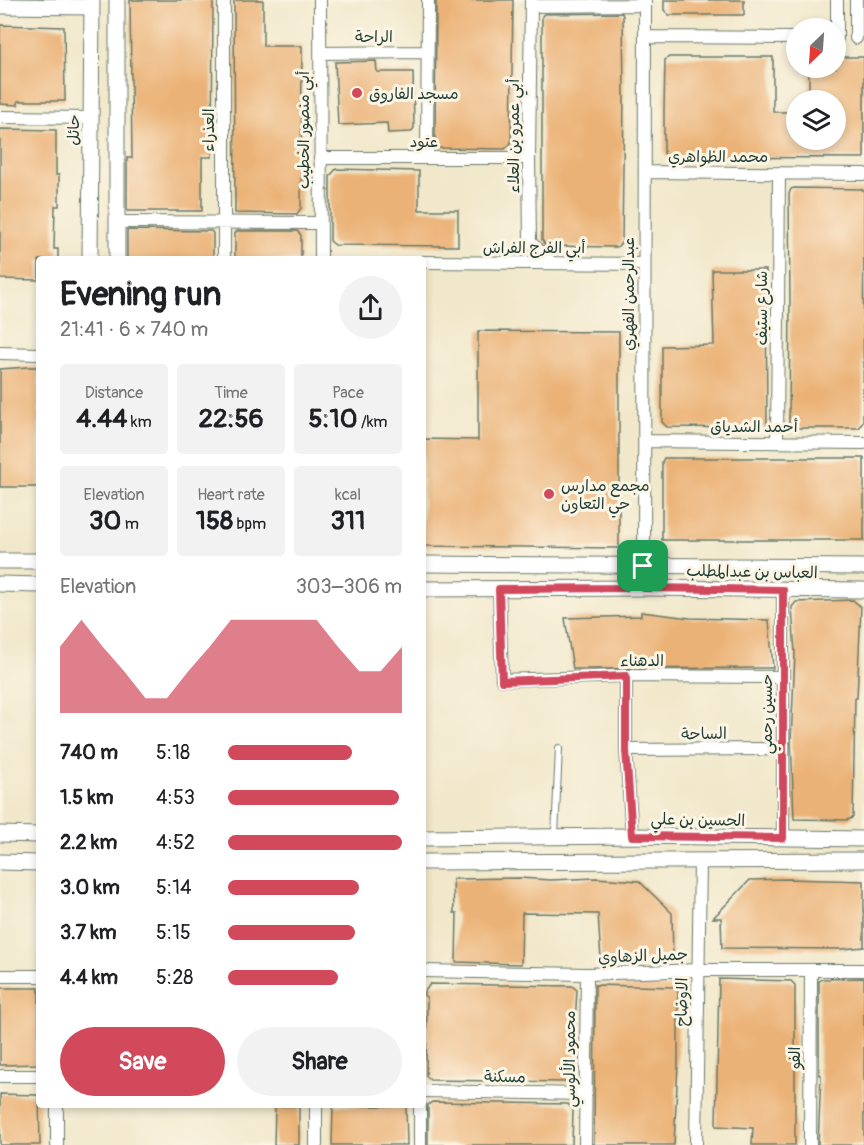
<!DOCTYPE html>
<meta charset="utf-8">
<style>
:root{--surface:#fff;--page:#f2f2f2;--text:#202124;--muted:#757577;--accent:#d1495b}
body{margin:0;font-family:Pangolin,"Playpen Sans Arabic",sans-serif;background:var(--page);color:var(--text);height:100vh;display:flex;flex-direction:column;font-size:22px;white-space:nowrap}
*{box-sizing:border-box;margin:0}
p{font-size:20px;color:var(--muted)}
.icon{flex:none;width:33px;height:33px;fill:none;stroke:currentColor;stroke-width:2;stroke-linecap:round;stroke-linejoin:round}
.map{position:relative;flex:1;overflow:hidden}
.sheet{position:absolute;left:36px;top:256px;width:390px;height:852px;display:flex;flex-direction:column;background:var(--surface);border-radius:6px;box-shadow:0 3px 9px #0003}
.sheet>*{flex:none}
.needle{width:39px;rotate:205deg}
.controls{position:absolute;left:786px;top:18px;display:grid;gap:12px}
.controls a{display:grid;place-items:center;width:60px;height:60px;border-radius:50%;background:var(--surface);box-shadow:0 3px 9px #0003;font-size:30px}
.pin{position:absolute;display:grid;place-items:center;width:51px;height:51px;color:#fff;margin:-26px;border-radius:12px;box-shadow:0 3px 9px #0006}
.round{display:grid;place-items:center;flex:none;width:63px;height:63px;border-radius:32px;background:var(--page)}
.head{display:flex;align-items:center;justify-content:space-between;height:102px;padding:0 24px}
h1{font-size:33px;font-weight:800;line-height:45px}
.metrics{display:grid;grid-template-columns:repeat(3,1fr);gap:9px;height:102px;padding:6px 24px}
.metrics div{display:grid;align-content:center;border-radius:6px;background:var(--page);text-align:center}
.metrics b{font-size:26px;font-weight:800}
.metrics small{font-size:16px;font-weight:400}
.metrics p{font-size:16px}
.chart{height:168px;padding:12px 24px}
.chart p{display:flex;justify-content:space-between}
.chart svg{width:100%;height:108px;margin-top:6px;fill:var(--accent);opacity:.7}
.action{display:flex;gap:12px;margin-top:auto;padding:12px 24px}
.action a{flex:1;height:69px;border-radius:36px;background:var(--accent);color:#fff;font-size:24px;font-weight:800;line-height:69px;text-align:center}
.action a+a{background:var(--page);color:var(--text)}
ul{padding:0 24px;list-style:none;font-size:20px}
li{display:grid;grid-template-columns:96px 72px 1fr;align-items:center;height:45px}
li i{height:15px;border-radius:8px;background:var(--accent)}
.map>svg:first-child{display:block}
.building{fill:#ebb277}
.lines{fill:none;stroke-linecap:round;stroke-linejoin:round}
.service-casing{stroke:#687969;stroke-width:8}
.minor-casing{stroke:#687969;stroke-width:14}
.tertiary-casing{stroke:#687969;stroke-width:17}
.service{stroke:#fff;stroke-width:6}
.minor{stroke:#fff;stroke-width:12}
.tertiary{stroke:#fff;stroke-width:15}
.route-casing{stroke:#fff;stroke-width:12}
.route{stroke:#d1495b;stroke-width:8}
.poi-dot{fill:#d1495b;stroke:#fcf5e5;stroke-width:2}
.labels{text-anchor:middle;stroke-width:6;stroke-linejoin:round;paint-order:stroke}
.street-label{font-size:16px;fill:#1f3d34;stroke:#fcf5e5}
.poi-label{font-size:16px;fill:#1f3d34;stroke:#fcf5e5;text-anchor:start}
</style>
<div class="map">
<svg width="864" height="1145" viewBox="0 0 864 1145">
<rect width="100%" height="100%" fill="#fcf5e5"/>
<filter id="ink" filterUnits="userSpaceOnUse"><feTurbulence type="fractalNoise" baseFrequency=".0167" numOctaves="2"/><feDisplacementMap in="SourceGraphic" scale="12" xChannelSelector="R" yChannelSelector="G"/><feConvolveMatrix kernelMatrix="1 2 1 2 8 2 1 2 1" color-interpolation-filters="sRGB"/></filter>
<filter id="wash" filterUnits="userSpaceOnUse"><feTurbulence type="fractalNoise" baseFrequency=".008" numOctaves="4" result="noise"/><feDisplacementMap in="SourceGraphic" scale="24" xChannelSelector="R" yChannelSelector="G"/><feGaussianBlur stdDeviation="1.35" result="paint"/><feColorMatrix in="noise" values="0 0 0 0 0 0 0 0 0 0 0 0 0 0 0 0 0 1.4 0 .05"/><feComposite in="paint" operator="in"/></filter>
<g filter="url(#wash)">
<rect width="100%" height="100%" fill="#f1e8cb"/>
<g id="blocks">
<path class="building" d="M130,0H213L212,157H202V211H127V158H132Z
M234,0H263V46H302L301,208L297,214L235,213Z
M436,0H513L511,143L505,149L439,148L435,142Z
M664,0H744V15H669L664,10Z
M622,13L623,16L624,97L622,242L617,247L546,246L542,240V16L544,14Z
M0,25L64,27L65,101H18V105L0,104Z
M669,57H773V112H796V140H836V100H809V68H836V57H864V158L667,157L664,153V111L665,60Z
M376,61L377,72H413L414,128L411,132L388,133L387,123L338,125L335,62Z
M0,129L56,130V175H59V206H55L54,249H58V260H39V280L0,279Z
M336,169L419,171V210H458V246L335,245L330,241V176Z
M794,188L861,189L864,191L863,422L859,428H792L789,425L790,300L789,194L791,189Z
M127,230L211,231L213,233V260H127Z
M237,231H297L301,235V260H235V233Z
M712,270H766L767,428L667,427L662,422V346L714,345Z
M478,331L619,332V548L423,546V439L478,440Z
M28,367H39V487H0V369Z
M664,458H864V540H662V462Z
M853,600L861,607L857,698H855L853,817L848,820L794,819L791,740L795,654L792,607L796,602Z
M641,612L690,618L769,620L773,668L573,669L565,618L641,616Z
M519,878L551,880L596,878L639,881L672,913L673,960H601L598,914L522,913L521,964L456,962L457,913H454L453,879Z
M787,879L864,881V947L842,949L722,948L721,918H713L750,880Z
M864,978V1145H818L821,1075H819V981L822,979Z
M719,979L791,981L795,985V1145H752L753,1128L716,1126Z
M430,984L572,986L577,990L572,1077L568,1082L430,1080L426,1076L427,998L423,994Z
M595,985L674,987L678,992V1064L674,1145H594Z
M0,988H39V1064L0,1065Z
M0,1094L36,1095L39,1097L40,1145H0Z
M432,1102L568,1104L573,1110L572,1145H428V1105Z
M275,1106H299V1145H274Z
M333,1106H406L407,1145H332Z"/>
</g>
</g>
<g filter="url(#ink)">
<use href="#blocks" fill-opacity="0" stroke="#687969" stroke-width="1.5"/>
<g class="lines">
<g class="service-casing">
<path id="service" d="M555,836L559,748"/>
</g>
<g class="minor-casing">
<path id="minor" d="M320,0L321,260
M531,0L529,158L530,242L552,263
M531,6L645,5
M645,37L796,38
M837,38V0
M856,38V0
M320,53L427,52
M0,117L91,118
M320,158H529
M427,158L428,0
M645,172L864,174
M118,222L319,223
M224,260V0
M423,262L644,264
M0,353L39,354
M644,441L864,443
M777,442L779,173
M658,566C654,575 655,580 660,588
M625,588L632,578L626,566
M644,588L645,0
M499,589L502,680L626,676L783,677
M626,676V750L632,836
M626,750L782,749
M783,838V589
M423,971L587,974L698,970H864
M0,976H39
M0,1076H39
M423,1091L586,1094
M316,1106V1145
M57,1145V1106
M420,1145V1106
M585,1145L587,974
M696,1145L700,860
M810,1145L811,970"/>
</g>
<g class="tertiary-casing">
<path id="tertiary" d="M117,0V260
M0,6L92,7
M90,260L92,0
M0,561H39
M423,564L864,567
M0,584L39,585
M423,589L644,588L864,590
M0,834L39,835
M423,838L632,836L864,839
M0,862L39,863
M423,862L864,860"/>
</g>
<use href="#service" class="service"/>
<use href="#minor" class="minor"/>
<use href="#tertiary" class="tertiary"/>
</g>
</g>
<g class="lines" filter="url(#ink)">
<g class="route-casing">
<path id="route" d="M626,566H643L644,588L783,590V838L632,836L626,750V676L502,681L499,589L625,588L632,578Z"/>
</g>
<use href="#route" class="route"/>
</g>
<g class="poi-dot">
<circle cx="357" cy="93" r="6"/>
<circle cx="549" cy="494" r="6"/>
</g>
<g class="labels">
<g class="street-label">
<text x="374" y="42">الراحة</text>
<text transform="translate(73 130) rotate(-90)" y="6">حائل</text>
<text transform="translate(208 130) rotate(-90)" y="6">العذراء</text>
<text transform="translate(303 130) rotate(-90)" y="6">أبي منصور الخطيب</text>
<text transform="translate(513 136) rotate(-90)" y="6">أبي عمرو بن العلاء</text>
<text x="424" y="147">عتود</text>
<text x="718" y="162">محمد الظواهري</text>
<text x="534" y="253">أبي الفرج الفراش</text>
<text transform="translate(628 294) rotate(-90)" y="6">عبدالرحمن الفهري</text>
<text transform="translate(761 308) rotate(-90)" y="6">شارع ستيف</text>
<text x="754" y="432">أحمد الشدياق</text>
<text transform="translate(752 571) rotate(1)" y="6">العباس بن عبدالمطلب</text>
<text x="642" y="666">الدهناء</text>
<text transform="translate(766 714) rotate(-90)" y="6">حسين رحمي</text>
<text transform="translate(704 733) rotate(-1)" y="6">الساحة</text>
<text transform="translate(698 819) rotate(1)" y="6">الحسين بن علي</text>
<text transform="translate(643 955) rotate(-2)" y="6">جميل الزهاوي</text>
<text transform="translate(681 1002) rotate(-89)" y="6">الاوضاح</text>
<text transform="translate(794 1058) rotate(-90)" y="6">الفو</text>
<text transform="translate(569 1059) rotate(-90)" y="6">محمود الألوسي</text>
<text transform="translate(505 1076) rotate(1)" y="6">مسكنة</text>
</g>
<g class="poi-label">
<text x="369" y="99">مسجد الفاروق</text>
<text x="561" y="491">مجمع مدارس<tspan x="561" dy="18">حي التعاون</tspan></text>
</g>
</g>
</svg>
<div class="controls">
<a><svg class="needle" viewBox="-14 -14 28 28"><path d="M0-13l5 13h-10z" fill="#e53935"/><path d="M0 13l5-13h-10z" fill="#757577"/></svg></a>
<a><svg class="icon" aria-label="layers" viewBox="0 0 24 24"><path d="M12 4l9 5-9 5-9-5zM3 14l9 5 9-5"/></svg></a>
</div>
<div class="pin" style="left:643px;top:566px;background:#1e9e55"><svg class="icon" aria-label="arrive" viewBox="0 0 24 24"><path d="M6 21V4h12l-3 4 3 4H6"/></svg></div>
<section class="sheet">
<div class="head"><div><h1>Evening run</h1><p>21:41 · 6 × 740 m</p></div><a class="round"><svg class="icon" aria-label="share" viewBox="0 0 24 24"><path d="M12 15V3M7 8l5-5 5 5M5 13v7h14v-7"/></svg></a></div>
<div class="metrics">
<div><p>Distance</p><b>4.44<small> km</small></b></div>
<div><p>Time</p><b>22:56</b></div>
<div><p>Pace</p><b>5:10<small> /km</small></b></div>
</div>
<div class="metrics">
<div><p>Elevation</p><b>30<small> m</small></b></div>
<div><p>Heart rate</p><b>158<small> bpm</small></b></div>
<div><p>kcal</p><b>311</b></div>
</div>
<div class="chart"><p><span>Elevation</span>303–306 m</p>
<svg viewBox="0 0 160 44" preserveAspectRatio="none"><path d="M0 44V17L10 6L20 17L30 27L40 38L50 38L60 27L70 17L80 6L90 6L100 6L110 6L120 6L130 17L140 27L150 27L160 17V44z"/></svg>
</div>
<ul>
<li><b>740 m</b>5:18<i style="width:71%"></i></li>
<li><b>1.5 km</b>4:53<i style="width:98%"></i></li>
<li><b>2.2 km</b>4:52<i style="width:100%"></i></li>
<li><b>3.0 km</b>5:14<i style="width:75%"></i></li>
<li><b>3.7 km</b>5:15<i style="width:73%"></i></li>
<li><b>4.4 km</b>5:28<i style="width:63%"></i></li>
</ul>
<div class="action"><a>Save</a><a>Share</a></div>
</section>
</div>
